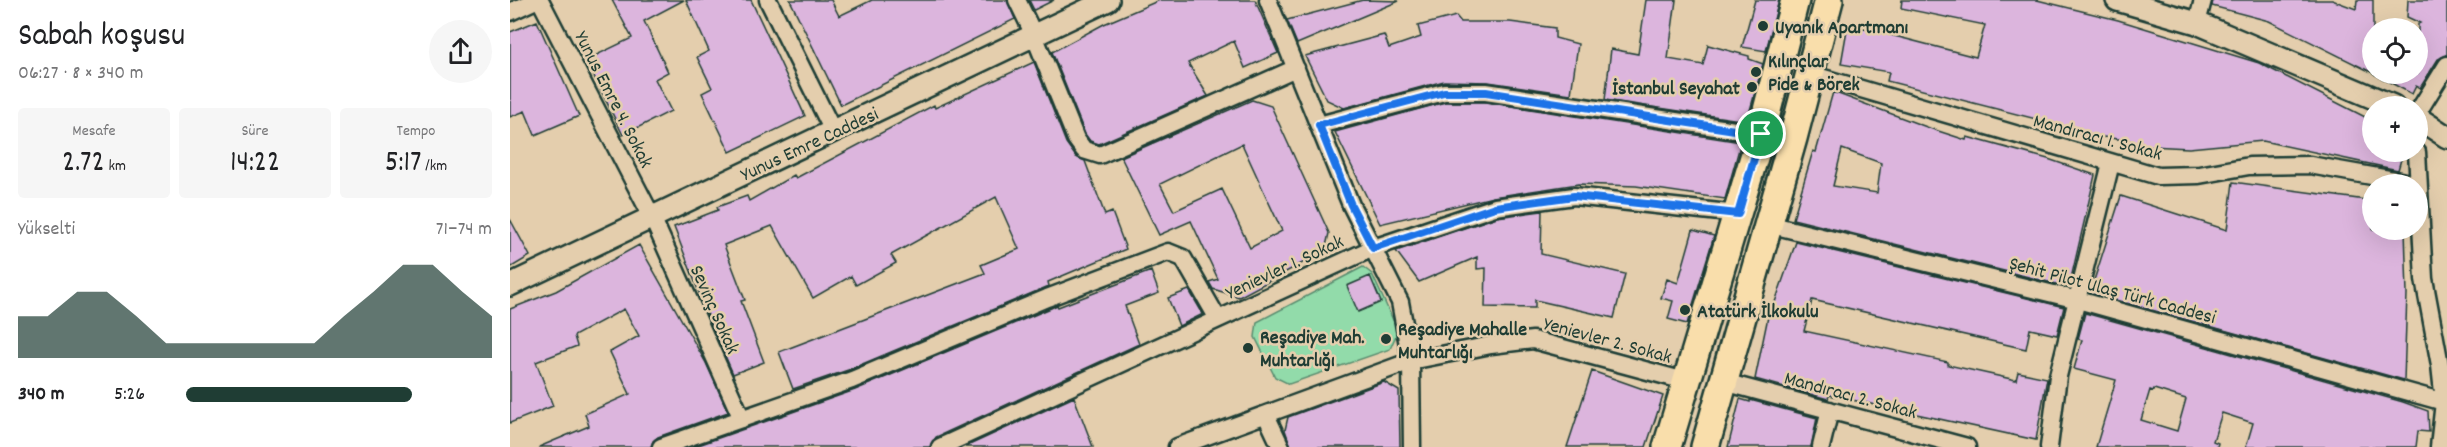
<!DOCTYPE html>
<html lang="tr">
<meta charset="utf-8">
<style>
:root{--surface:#fff;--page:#f6f6f6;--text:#202124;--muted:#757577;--accent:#1f3d34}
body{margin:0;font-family:Dekko,sans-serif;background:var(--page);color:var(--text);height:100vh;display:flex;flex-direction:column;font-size:22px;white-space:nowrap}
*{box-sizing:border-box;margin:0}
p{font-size:20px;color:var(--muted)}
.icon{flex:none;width:33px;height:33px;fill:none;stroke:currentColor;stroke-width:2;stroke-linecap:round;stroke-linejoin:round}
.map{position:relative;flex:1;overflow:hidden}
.sheet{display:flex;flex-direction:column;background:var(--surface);width:510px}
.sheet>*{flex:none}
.tools{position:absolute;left:1852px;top:18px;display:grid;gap:12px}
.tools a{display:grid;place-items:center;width:66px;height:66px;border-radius:50%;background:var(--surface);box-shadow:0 6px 24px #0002;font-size:30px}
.pin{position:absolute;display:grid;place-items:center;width:51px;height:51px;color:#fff;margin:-26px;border:3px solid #fff;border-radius:50%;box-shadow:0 2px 6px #0007}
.round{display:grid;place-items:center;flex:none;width:63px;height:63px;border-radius:32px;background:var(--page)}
.summary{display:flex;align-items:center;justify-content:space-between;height:102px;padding:0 18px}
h1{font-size:33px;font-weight:600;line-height:45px}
.stats{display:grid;grid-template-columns:repeat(3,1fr);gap:9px;height:102px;padding:6px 18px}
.stats div{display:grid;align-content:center;border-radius:6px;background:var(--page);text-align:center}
.stats b{font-size:30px;font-weight:600}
.stats small{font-size:16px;font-weight:400}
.stats p{font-size:16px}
.chart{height:168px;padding:12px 18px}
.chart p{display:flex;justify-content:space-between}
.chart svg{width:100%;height:108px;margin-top:6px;fill:var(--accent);opacity:.7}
ul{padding:0 18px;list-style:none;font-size:20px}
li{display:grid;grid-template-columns:96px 72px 1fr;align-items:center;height:45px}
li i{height:15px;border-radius:8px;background:var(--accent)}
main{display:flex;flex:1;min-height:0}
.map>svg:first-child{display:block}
.green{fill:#92dbaa;stroke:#588c6f;stroke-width:1.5}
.building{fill:#dcb5dd;stroke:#1f3d34;stroke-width:1.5;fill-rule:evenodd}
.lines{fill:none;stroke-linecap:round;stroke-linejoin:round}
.minor-casing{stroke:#1f3d34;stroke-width:21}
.tertiary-casing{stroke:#1f3d34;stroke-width:26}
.primary-casing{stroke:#1f3d34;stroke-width:32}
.minor{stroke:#e4cead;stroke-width:16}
.tertiary{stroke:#e4cead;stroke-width:21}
.primary{stroke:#f9deab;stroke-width:27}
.route-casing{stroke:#fff;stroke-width:12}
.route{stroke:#1a73e8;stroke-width:8}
.poi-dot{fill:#1f3d34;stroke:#e4cead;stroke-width:2}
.labels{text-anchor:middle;stroke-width:5;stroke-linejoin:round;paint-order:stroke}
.poi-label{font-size:20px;font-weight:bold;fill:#1f3d34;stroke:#e4cead;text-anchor:start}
.street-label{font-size:20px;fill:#1f3d34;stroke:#e4cead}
</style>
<main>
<section class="sheet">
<div class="summary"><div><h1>Sabah koşusu</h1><p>06:27 · 8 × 340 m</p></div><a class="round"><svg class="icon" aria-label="share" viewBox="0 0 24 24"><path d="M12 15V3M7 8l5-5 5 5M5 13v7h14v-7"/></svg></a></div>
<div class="stats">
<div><p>Mesafe</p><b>2.72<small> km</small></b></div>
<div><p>Süre</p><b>14:22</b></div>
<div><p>Tempo</p><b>5:17<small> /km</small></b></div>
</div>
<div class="chart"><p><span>Yükselti</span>71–74 m</p>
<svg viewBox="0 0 160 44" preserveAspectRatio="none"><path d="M0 44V27L10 27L20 17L30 17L40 27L50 38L60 38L70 38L80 38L90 38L100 38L110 27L120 17L130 6L140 6L150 17L160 27V44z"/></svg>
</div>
<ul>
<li><b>340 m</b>5:26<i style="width:74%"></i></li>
</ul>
</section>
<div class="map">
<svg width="1937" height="447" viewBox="0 0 1937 447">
<rect width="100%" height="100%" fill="#e4cead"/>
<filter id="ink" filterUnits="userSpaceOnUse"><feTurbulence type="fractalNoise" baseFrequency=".0167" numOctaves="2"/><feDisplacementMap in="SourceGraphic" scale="12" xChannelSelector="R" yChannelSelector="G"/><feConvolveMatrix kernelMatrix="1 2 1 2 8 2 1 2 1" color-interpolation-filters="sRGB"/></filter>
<g filter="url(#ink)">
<path class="green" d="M853,267L862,274L888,331L880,349L779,384L765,377L745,337L747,322Z"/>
<path class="building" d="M102,0H174L134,21L158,72L145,79L161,111L113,135L76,60L122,38Z
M176,0H241L295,116L220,152L192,93L202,88L187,57L199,51Z
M280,0H321L329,16L362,0H497L505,19L331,105Z
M519,0H544L524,10Z
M650,0H745L768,53L735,68L724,41L678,63L698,96L589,144L580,141L575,134L542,52L594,24Z
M853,0L889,1L787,44L777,20Z
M1136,0H1166L1158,59L1193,65L1198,45L1239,56V59L1253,64L1237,121L1095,100L1101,49L1128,54Z
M1245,0H1269L1256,51L1232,47Z
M1392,0H1527L1608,20L1749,63L1863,121V152H1893L1888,170L1753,141L1679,148L1621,145L1622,141L1578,135L1534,121L1377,81L1379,72L1331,64L1338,24L1466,57L1475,25L1391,8Z
M1703,0H1822L1846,9L1847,0H1863V73L1759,21L1702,6Z
M1898,0H1937V55L1928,59L1910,88L1906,86L1902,94L1864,74H1908V24L1910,23L1897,17Z
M946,16L951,22H1000L1045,28V38L1068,44L1061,94L978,82L934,81L834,108L817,100L795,56L874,35L879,48L911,37L908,26Z
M27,21L69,116L25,135L15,111L0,117V32Z
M524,62L556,143L566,157L575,161L595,215L602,212L616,249L538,282L539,286L338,370L283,389L269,352L475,273L471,265L509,249L486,197L381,255L386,263L346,285L341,276L303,298L262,226L214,245L235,300L231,301L254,362L223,374L200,321L164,227L208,210L207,207L237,196L239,201L284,175L286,178L424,105L425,108Z
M1323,92L1422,129L1456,140L1457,137L1538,159L1585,175L1559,287L1283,219L1303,151L1306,152ZM1332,149L1371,163L1367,193L1323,186Z
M742,100L761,106L819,233L815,251L729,297L703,289L699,282L708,279L681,221L649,235L611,157ZM732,144L772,231L740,248L712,189L664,211L650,184Z
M935,102H975L1231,142L1215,199L1126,186L1068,184L983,197L870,224L825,132Z
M1723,182L1863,201V230H1895L1897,294L1894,380L1580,293L1611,196L1717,230Z
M1032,211L1031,254L1115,274L1104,318L1025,300V308L975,307L976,268L967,269V257L909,282L886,251L987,217Z
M0,219L20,256L0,268Z
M1183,230L1204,236L1177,324L1158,319L1163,301L1151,298L1157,279L1168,283Z
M1286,242L1554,307L1547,335L1520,329L1516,349L1302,300L1294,331L1438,362V365L1506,380L1508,372L1537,378L1526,440L1319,395L1318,399L1245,379L1260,307L1263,308Z
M129,245L196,363L218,412L148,437L143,441L141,447H29L79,426L75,414L120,394L100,352L129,336L114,309L64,336L67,346L26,362L43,406L0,423V309L46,291Z
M641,271L649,293L615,306L629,344L426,437L420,447H183L345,390L541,308L547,305L548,307Z
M860,276L871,302L848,312L837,286Z
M679,290L693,314L669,326L658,298Z
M1575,313L1893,402L1918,411L1919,432L1908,431L1906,447H1736L1743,423L1712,413L1703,441L1708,443L1707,447H1586L1606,380L1564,369L1572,340L1568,339ZM1644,389L1676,399L1667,431L1631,420L1640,390L1643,391Z
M1082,371L1153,396L1136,447H1057Z
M874,382L889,391L890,447H781L775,430L778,417Z
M564,397L583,447H455Z
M1230,399L1240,402V400L1307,418L1301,447H1218Z"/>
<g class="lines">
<g class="minor-casing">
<path id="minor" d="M30,0L142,217L232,419
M258,0L323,131
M507,0L524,35L566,139L574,150L590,155L786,68
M758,0L841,205L890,302L901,361L902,447
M0,12L26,0
M1687,23L1693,0
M1300,74L1648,176L1689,175L1739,166L1800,165L1907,184
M1908,112L1937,65
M809,125L934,92H976L1251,134
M1907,152L1914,279L1930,365L1934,402L1929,447
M1258,224L1568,300L1934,402
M1214,382L1457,447
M756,415L771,447
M151,447L342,380L537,298L658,252L673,258L708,319
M430,447L863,248L985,207L1064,196L1228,214
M667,447L901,361L981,345L1023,340L1175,381
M1311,447L1320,410
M1539,447L1548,376L1601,163"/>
</g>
<g class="tertiary-casing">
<path id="tertiary" d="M1607,0L1687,23L1883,106
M1908,118L1937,137
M0,285L598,0"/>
</g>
<g class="primary-casing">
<path id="primary" d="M1157,447L1251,134L1285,0
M1195,447L1283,138L1319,0"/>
</g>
<use href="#minor" class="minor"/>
<use href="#tertiary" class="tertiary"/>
<use href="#primary" class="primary"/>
</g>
</g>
<g class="lines" filter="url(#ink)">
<g class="route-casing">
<path id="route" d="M934,92H976L1251,134L1228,214L1064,196L985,207L863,248L841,205L809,125Z"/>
</g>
<use href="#route" class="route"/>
</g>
<g class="poi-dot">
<circle cx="1253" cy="26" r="6"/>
<circle cx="1246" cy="72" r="6"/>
<circle cx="1242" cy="87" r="6"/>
<circle cx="1175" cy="310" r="6"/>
<circle cx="876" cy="339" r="6"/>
<circle cx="738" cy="348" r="6"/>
</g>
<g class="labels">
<g class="poi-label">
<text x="1265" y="33">Uyanık Apartmanı</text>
<text x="1258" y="67">Kılınçlar<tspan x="1258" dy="23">Pide &amp; Börek</tspan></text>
<text x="1230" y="94" text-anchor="end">İstanbul Seyahat</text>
<text x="1187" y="317">Atatürk İlkokulu</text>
<text x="888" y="335">Reşadiye Mahalle<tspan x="888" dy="23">Muhtarlığı</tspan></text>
<text x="750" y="343">Reşadiye Mah.<tspan x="750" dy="23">Muhtarlığı</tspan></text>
</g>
<g class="street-label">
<text transform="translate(105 99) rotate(63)" y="7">Yunus Emre 4. Sokak</text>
<text transform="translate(1588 136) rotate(15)" y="7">Mandıracı 1. Sokak</text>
<text transform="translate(299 143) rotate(-25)" y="7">Yunus Emre Caddesi</text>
<text transform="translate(774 266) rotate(-25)" y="7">Yenievler 1. Sokak</text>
<text transform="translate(1603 289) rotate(15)" y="7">Şehit Pilot Ulaş Türk Caddesi</text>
<text transform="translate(206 309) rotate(66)" y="7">Sevinç Sokak</text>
<text transform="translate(1098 339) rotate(15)" y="7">Yenievler 2. Sokak</text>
<text transform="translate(1341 394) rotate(15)" y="7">Mandıracı 2. Sokak</text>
</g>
</g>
</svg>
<div class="tools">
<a><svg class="icon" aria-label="locate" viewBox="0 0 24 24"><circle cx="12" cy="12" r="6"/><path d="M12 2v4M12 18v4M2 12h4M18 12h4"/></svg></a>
<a>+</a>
<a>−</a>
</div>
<div class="pin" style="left:1251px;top:134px;background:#1e9e55"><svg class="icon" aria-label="arrive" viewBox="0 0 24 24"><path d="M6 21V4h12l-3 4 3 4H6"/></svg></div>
</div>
</main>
